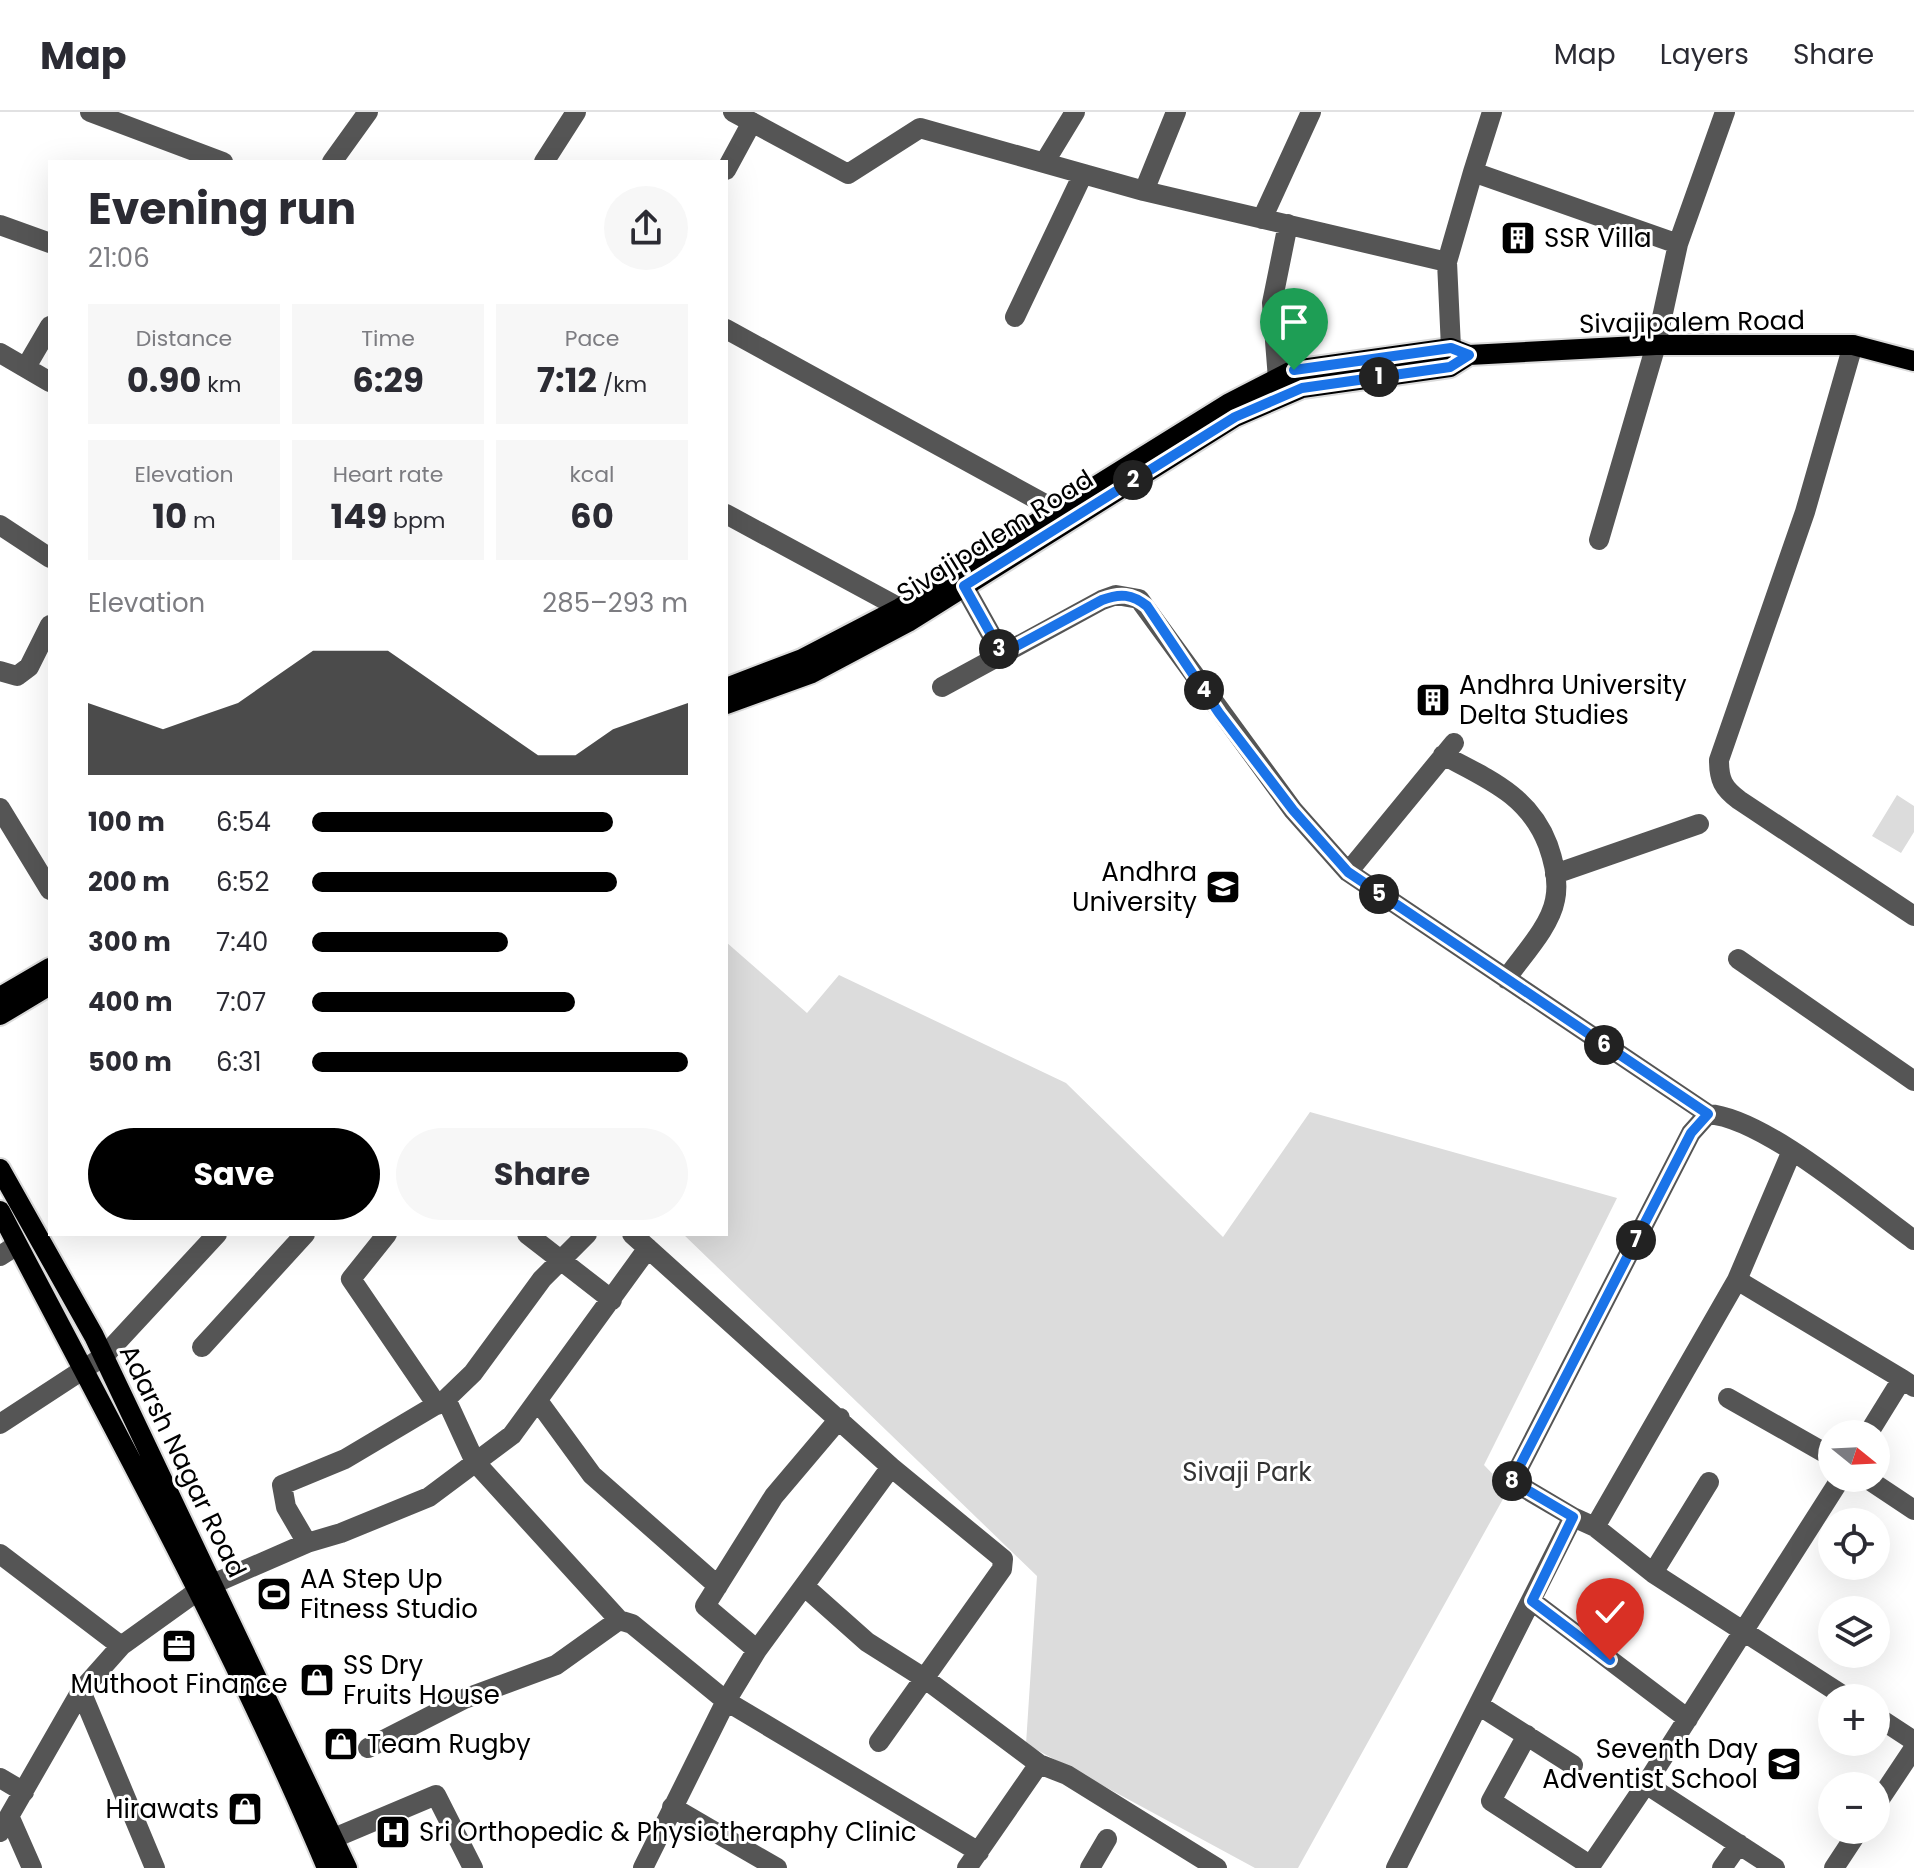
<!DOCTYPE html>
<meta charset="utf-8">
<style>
:root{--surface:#fff;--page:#f7f7f7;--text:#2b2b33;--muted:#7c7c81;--line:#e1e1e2;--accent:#000}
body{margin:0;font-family:Poppins,sans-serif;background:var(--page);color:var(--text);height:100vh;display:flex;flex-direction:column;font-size:30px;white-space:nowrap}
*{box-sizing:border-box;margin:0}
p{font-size:26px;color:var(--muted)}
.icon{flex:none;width:44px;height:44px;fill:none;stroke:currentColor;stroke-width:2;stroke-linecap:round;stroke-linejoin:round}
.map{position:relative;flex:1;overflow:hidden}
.panel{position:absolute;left:48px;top:48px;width:680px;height:1076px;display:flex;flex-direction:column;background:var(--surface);border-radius:0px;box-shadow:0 8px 32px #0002}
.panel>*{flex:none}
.needle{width:52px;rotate:108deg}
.tools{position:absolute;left:1818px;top:1308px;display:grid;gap:16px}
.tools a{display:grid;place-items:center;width:72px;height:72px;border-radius:50%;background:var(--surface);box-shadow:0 8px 32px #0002;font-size:40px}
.pin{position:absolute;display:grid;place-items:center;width:68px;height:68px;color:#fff;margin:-82px -34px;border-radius:50% 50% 50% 0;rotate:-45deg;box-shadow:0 0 8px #0007}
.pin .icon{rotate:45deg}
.km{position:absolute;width:40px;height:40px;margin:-20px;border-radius:50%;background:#222;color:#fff;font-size:22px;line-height:40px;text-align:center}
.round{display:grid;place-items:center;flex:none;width:84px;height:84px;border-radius:42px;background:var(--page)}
.head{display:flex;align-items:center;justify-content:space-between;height:136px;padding:0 40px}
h1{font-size:44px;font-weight:700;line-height:60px}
.figures{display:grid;grid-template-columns:repeat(3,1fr);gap:12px;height:136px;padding:8px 40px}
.figures div{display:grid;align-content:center;border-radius:0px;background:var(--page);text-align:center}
.figures b{font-size:34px;font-weight:700}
.figures small{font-size:22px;font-weight:400}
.figures p{font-size:22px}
.chart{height:224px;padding:16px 40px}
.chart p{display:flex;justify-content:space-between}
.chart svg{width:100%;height:144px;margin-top:8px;fill:var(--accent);opacity:.7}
.button{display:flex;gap:16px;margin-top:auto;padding:16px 40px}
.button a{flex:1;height:92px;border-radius:48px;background:var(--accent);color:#fff;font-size:32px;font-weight:700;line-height:92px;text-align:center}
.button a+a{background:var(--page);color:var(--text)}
ul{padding:0 40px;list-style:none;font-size:26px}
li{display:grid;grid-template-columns:128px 96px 1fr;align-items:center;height:60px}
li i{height:20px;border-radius:10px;background:var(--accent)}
header{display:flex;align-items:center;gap:48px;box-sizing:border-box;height:112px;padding:0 40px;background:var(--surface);border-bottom:2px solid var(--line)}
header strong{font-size:38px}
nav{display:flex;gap:44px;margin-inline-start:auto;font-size:28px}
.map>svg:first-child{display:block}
.green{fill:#dcdcdc}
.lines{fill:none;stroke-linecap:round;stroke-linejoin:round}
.major-casing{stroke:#dbdbdb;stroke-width:24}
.minor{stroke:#555;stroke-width:20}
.major{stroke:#000;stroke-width:20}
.route-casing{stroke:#fff;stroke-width:16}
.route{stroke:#1a73e8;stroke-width:10}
.labels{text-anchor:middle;stroke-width:6;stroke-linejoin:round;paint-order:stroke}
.poi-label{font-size:26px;fill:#000;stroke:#fff;text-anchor:start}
.street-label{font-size:26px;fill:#000;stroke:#fff}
.park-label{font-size:26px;fill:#333;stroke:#fff}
</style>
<header>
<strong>Map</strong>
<nav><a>Map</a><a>Layers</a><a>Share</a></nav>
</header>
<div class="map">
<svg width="1914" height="1756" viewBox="0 0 1914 1756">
<rect width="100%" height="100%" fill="#fff"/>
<path class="green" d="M1897,683L1914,694V720L1901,741L1872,724Z
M726,830L807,901L839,863L1066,971L1223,1125L1310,1000L1617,1086L1484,1353L1508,1378L1298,1756H1255L1026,1632L1037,1464L683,1122H726Z"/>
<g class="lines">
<g class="major-casing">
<path id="major" d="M726,576L802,547L900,496L1228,292L1294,258L1451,236L1469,243L1656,233H1853L1914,249
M726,592L812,561L908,510L1235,305L1302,276L1450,255L1469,243
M0,885L50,856
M0,903L50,873
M0,1057L94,1224L347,1756
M0,1099C113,1316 232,1530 327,1756"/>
</g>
<path class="minor" d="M90,0L223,50
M733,0L848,62L920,16L1144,79L1447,150L1473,60L1678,132
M332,50L368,0
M544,50L576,0
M1044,51L1075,0
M726,58L752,10
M1473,60L1492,0
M1144,79L1176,0
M1262,107L1311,0
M0,113L50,131
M1447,150L1451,236
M1015,205L1083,62
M726,217L1056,398
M1853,233L1805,400L1719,648C1719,668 1723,676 1739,688L1914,804
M0,241L50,270
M26,255L50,214
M1278,267L1272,191L1288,112
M726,402L900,496
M0,413L50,446
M1599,428L1656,233L1678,132L1725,0
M964,474L1002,542
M0,559L17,564L29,555L50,513
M942,575L1102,488L1116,483L1139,487L1293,698L1348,760L1708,1002C1765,1006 1865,1093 1914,1128
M1443,643C1488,667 1529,683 1548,733C1554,750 1559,770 1555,788C1550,815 1522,844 1506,867
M0,696L50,778
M1348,760L1454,631
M1555,762L1699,712
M1738,847L1914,969
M387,1122L351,1167L437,1293
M527,1122L612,1188
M632,1122L891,1355L757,1538L726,1589L643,1756
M0,1144L17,1133
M1737,1168L1902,1267
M202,1235L305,1122
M1728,1286L1832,1345
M446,1287L475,1350L619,1508
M538,1289L592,1363L718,1474
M0,1312L104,1244L217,1122
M1868,1322L1902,1267L1914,1275
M1866,1366L1914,1398
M1573,1405L1512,1369L1691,1021L1708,1002
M1595,1415L1653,1461L1847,1586
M307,1431L286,1395L282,1373L345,1347L446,1287L473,1261L542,1167L587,1122
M0,1442L121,1534
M1653,1461L1709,1370
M804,1474L867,1530L924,1566L1039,1652L1067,1663L1217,1756
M1532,1489L1688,1607
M757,1538L705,1494L774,1384L840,1306
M81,1579L155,1756
M1480,1594L1573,1653
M1876,1604L1914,1629
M1527,1623L1491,1689L1591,1754
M879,1630L1002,1457L1003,1447L891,1355
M368,1636L464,1587L556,1553L619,1508L632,1512L726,1589L979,1740
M0,1666L24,1680
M1646,1672L1841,1366
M1876,1693L1914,1636
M672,1695L777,1756
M10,1706L32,1756
M0,1720L81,1579L121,1534L199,1478L307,1431L341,1421L429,1385L512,1323L648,1136
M334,1726L436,1683L473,1756
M967,1756L1039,1652
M1090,1756L1107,1727
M1396,1756L1573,1405L1595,1415L1737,1168L1791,1041
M1589,1756L1646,1672L1775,1756
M1722,1756L1739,1732
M1834,1756L1859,1718"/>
<use href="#major" class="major"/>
</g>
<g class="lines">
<g class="route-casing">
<path id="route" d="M1294,258L1451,236L1469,243L1450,255L1302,276L1235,305L964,474L1002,542L1102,488C1120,481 1132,482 1147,494L1219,601L1293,698L1348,760L1708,1002L1691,1021L1512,1369L1573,1405L1532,1489L1610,1548"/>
</g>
<use href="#route" class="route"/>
</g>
<defs>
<g id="building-square" transform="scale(1.8)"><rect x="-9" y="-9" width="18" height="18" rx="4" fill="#000" stroke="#fff"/><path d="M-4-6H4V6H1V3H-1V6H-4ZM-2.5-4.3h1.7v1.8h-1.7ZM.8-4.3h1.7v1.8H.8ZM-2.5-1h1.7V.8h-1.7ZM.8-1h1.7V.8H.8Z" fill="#fff"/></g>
<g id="university-square" transform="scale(1.8)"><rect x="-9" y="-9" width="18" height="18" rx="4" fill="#000" stroke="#fff"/><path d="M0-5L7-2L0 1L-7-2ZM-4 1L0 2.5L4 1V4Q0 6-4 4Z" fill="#fff"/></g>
<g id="stadium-square" transform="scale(1.8)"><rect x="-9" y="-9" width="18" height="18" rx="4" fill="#000" stroke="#fff"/><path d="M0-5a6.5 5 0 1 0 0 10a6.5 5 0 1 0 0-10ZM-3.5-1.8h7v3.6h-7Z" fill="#fff"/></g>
<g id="office-square" transform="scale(1.8)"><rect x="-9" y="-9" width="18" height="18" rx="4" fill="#000" stroke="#fff"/><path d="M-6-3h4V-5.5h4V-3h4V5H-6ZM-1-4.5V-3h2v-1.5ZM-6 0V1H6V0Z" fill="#fff"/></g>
<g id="shop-square" transform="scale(1.8)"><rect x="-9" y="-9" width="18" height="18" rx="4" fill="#000" stroke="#fff"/><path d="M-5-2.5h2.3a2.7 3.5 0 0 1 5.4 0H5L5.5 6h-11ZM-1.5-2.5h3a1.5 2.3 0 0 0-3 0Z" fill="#fff"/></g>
<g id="school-square" transform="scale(1.8)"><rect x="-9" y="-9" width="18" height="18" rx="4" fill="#000" stroke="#fff"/><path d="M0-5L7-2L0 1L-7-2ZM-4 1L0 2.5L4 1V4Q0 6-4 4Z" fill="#fff"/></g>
<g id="hospital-square" transform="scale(1.8)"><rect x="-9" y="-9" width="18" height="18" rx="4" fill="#000" stroke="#fff"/><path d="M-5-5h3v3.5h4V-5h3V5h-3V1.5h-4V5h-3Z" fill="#fff"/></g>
</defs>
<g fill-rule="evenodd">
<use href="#building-square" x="1518" y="126"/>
<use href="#building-square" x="1433" y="588"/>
<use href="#university-square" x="1223" y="775"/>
<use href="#stadium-square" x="274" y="1482"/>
<use href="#office-square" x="179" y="1534"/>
<use href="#shop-square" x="317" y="1568"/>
<use href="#shop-square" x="341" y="1632"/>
<use href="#school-square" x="1784" y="1652"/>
<use href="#shop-square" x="245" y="1697"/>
<use href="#hospital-square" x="393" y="1720"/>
</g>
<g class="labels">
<g class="poi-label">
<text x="1544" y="135">SSR Villa</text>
<text x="1459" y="582">Andhra University<tspan x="1459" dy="30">Delta Studies</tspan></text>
<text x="1197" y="769" text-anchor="end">Andhra<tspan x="1197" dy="30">University</tspan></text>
<text x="300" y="1476">AA Step Up<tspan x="300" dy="30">Fitness Studio</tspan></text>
<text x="343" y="1562">SS Dry<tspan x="343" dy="30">Fruits House</tspan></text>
<text x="179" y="1581" text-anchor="middle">Muthoot Finance</text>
<text x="367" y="1641">Team Rugby</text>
<text x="1758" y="1646" text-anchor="end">Seventh Day<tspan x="1758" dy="30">Adventist School</tspan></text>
<text x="219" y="1706" text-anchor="end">Hirawats</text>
<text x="419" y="1729">Sri Orthopedic &amp; Physiotheraphy Clinic</text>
</g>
<g class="street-label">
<text transform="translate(1692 210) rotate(-1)" y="9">Sivajipalem Road</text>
<text transform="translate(995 424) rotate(-32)" y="9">Sivajipalem Road</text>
<text transform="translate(183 1349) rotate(64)" y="9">Adarsh Nagar Road</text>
</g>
<g class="park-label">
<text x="1247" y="1369">Sivaji Park</text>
</g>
</g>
</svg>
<div class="tools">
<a><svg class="needle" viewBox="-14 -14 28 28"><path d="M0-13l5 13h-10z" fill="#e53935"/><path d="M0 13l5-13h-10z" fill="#7c7c81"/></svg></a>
<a><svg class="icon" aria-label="locate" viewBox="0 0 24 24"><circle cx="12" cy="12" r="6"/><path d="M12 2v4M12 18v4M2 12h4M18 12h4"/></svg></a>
<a><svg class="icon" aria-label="layers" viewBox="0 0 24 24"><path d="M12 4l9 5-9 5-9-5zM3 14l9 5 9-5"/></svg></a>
<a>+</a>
<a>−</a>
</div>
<div class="pin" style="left:1294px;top:258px;background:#1e9e55"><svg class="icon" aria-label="arrive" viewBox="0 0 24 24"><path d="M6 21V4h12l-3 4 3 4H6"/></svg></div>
<div class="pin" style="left:1610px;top:1548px;background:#d93025"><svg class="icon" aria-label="check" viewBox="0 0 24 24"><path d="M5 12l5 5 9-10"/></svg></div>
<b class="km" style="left:1379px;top:265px">1</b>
<b class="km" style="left:1133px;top:368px">2</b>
<b class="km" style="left:999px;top:537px">3</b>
<b class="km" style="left:1204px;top:578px">4</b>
<b class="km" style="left:1379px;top:782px">5</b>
<b class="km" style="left:1604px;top:933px">6</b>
<b class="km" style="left:1636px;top:1128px">7</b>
<b class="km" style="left:1512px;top:1369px">8</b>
<section class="panel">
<div class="head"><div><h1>Evening run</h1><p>21:06</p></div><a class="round"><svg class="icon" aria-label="share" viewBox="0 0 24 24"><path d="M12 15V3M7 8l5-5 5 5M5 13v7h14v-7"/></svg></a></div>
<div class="figures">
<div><p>Distance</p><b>0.90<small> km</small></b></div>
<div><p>Time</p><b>6:29</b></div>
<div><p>Pace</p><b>7:12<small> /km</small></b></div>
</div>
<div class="figures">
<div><p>Elevation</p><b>10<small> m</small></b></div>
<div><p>Heart rate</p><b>149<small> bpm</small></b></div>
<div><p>kcal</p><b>60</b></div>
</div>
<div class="chart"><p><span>Elevation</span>285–293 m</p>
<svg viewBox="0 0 160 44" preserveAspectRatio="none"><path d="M0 44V22L10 26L20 30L30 26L40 22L50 14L60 6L70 6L80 6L90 14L100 22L110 30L120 38L130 38L140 30L150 26L160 22V44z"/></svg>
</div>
<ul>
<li><b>100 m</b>6:54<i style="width:80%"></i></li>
<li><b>200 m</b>6:52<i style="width:81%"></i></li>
<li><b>300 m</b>7:40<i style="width:52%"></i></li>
<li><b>400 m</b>7:07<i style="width:70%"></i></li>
<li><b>500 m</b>6:31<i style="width:100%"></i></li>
</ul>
<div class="button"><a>Save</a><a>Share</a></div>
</section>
</div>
